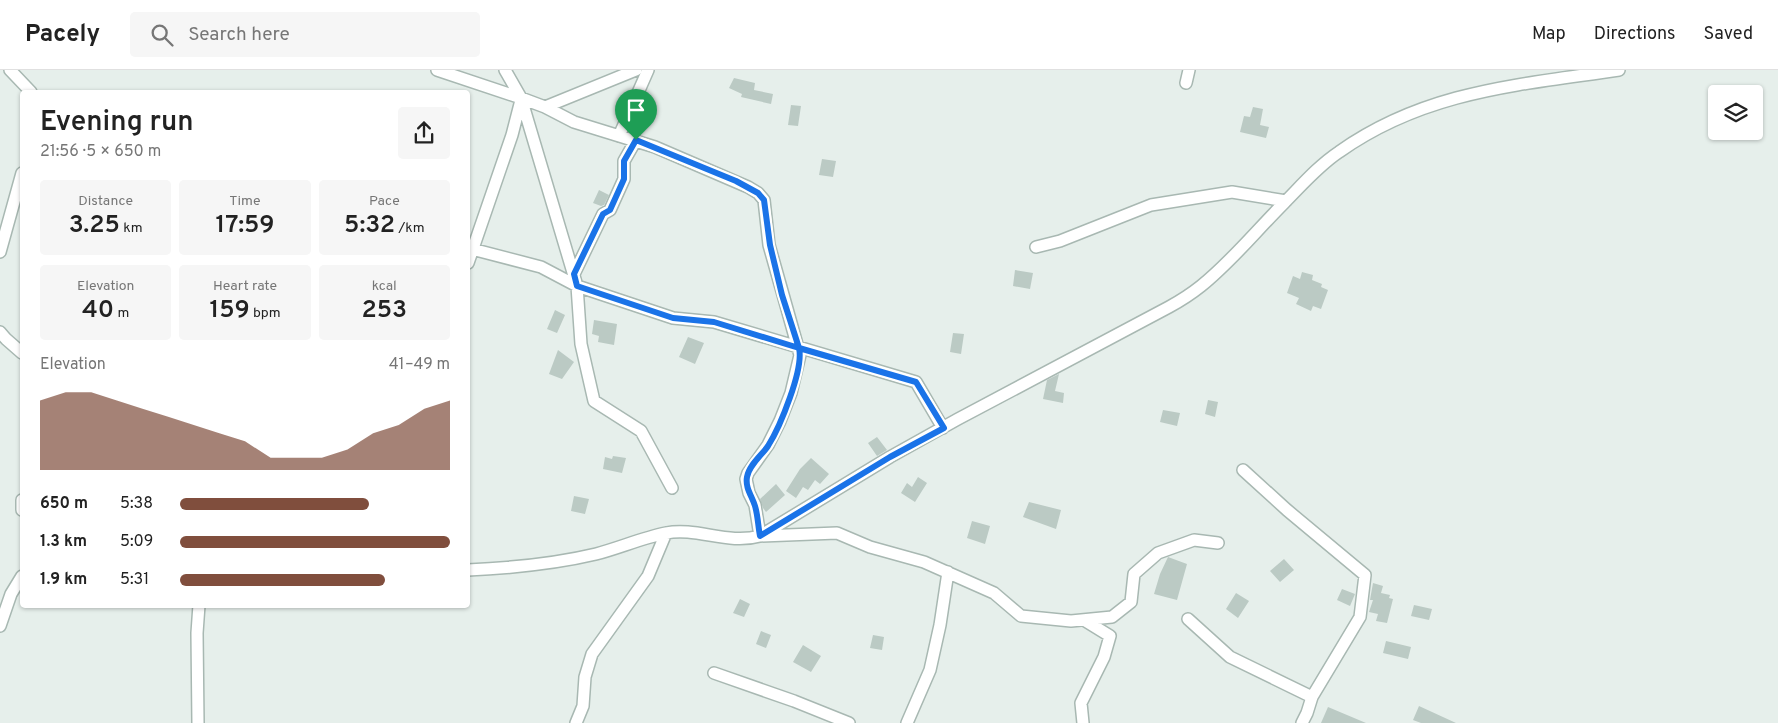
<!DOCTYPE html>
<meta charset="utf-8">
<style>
:root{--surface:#fff;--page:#f6f6f6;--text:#222;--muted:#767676;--line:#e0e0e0;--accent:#804e3d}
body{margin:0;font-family:Overpass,sans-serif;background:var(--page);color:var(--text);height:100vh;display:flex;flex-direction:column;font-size:19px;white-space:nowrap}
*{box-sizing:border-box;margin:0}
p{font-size:16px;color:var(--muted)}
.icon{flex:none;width:28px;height:28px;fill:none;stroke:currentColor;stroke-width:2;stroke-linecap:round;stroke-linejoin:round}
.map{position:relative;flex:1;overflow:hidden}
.sheet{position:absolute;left:20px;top:20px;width:450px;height:518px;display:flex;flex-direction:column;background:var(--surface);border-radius:5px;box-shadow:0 1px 4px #0004}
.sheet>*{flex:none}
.fabs{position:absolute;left:1708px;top:15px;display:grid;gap:10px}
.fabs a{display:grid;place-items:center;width:55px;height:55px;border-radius:5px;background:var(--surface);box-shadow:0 1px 4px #0004;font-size:25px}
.pin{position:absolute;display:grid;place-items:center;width:42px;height:42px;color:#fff;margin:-51px -21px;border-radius:50% 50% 50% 0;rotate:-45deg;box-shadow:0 0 5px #0007}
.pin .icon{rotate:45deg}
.round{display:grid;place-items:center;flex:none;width:52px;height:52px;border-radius:5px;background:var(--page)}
.summary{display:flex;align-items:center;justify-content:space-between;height:85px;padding:0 20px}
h1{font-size:28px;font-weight:600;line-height:38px}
.metrics{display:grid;grid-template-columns:repeat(3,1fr);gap:8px;height:85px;padding:5px 20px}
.metrics div{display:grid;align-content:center;border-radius:5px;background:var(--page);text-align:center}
.metrics b{font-size:25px;font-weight:600}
.metrics small{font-size:14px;font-weight:400}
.metrics p{font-size:14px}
.chart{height:140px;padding:10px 20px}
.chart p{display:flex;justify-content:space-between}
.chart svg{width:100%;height:90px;margin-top:5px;fill:var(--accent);opacity:.7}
ul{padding:0 20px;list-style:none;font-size:16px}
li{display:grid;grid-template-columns:80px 60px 1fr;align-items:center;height:38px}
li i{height:12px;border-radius:6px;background:var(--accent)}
header{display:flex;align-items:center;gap:30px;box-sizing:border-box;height:70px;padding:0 25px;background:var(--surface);border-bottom:1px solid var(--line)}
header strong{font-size:24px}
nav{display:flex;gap:28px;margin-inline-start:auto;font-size:18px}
.search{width:350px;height:45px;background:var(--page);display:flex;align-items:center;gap:12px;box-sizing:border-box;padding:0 18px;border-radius:5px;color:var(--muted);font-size:19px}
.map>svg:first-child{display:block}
.building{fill:#bbcac4}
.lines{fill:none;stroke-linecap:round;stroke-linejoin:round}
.minor-casing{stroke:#a8b8b2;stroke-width:14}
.minor{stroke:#fff;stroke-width:11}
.route-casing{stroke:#fff;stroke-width:10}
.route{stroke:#1a73e8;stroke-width:6}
</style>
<header>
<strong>Pacely</strong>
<div class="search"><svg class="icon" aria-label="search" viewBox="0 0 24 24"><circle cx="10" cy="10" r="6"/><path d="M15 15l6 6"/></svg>Search here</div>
<nav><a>Map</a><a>Directions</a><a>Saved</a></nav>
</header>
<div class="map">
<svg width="1778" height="653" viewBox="0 0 1778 653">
<rect width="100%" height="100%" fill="#e6efeb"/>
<path class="building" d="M734,8L755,13L754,20L773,24L771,34L741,27L742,24L729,18Z
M791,35L801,36L798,56L788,55Z
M1253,37L1263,39L1260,55L1269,57L1266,68L1240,62L1244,46L1250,47Z
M822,89L836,91L833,107L819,105Z
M599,120L609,125L604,135L601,136L593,133Z
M1015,200L1033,203L1030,219L1013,216Z
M1302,202L1313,205L1312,210L1322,214L1321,217L1328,220L1321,239L1313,236L1311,241L1296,234L1299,228L1287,223L1293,206L1300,209Z
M555,240L565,245L557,263L547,259Z
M594,250L617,254L614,275L598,272L599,266L592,264Z
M953,263L964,264L961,284L950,282Z
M688,267L704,273L695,294L679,287Z
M558,280L574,292L562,309L549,304Z
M1059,304L1055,321L1064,323L1063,333L1043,329L1047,310Z
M1208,330L1218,332L1215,347L1205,344Z
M1163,340L1180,343L1177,356L1160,352Z
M877,367L887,380L877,386L868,373Z
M613,386L626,388L622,403L603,399L605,387L612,389Z
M811,388L829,404L820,414L815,410L808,420L803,417L796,428L786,421L800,399Z
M918,407L927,413L915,432L901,423L907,413L912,417Z
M776,414L785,425L766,442L763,438L760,429Z
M574,426L589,429L585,444L571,441Z
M1029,432L1061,440L1056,459L1023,447Z
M972,451L990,456L985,474L967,468Z
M1168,487L1187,494L1177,530L1154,524L1160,504Z
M1284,489L1294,500L1280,512L1270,501Z
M1373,513L1383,516L1381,523L1390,525L1389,528L1393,529L1387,553L1376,551L1378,544L1369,542L1373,530H1370Z
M1342,519L1355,524L1350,536L1337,530Z
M1236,523L1249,531L1238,548L1226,539Z
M740,529L750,534L744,547L733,543Z
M1414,535L1432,539L1429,550L1411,546Z
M761,561L771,565L766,578L756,574Z
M873,565L884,567L882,580L870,578Z
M1386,571L1411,577L1408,589L1383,583Z
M803,575L821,586L811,602L793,592Z
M1419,636L1456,653H1421L1413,650Z
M1328,637L1366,653H1321Z"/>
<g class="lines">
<g class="minor-casing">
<path id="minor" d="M10,0L31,22
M437,0L521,28L545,37L574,52L655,77L748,117L758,123L764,130L769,175L800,285L791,323L780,351L768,375L748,403L746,409L749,423L755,435L760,466L837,463L870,477L924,492L994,523L1021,546L1071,551L1112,547L1131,532L1134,504L1158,483L1194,470L1218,473
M505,0L521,28L577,216L581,274L594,331L641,361L672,418
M1186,13L1189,0
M545,37L636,0
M619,66L648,0
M1036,177L1060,171L1151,135L1232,122L1286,131
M468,178L541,197L577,216L673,248L714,252L916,312L943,358
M0,182L22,103
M468,193L512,65L521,30
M574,204L603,144L610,140L624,109V91L636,70
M0,262L6,269L22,283
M1243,400L1287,440L1365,505L1360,547L1312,627L1307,643L1302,653
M22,430V440
M468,500C511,498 554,494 596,484C619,478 642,468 666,463C697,457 728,475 760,466L890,387L958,349L1169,237C1180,231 1191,224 1201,216C1231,192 1256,161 1284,133C1301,116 1318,96 1339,82C1425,21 1518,15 1619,0
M1188,549L1230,587L1312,627
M0,556L11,524L22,506
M714,603L794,631L849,653
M198,653L197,563L199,535
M576,653L583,636L585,607L592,584L648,506L666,463
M907,653L930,600L940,555L948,502
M1083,653L1081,633L1104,587L1110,566L1084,550"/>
</g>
<use href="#minor" class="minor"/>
</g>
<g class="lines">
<g class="route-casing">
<path id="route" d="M636,70L624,91V109L610,140L603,144L574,204L577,216L673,248L714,252L799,278C804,299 780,357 768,376C762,385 749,395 747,407C745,418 752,426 755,436C758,446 758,456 760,466L890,387L944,358L916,312L799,278L782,225L770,175L764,130L758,123L736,111L636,70"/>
</g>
<use href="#route" class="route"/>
</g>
</svg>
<div class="fabs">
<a><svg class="icon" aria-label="layers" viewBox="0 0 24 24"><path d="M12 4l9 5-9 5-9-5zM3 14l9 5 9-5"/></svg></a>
</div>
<div class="pin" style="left:636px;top:70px;background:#1e9e55"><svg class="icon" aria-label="arrive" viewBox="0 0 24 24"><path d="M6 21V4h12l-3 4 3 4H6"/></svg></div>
<section class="sheet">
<div class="summary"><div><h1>Evening run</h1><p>21:56 · 5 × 650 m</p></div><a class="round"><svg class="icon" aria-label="share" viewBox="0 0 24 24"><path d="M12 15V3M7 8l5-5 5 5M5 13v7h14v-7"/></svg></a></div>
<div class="metrics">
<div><p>Distance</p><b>3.25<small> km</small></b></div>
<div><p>Time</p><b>17:59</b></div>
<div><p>Pace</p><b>5:32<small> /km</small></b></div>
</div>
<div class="metrics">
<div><p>Elevation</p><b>40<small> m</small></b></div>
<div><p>Heart rate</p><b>159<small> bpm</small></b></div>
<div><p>kcal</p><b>253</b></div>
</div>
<div class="chart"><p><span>Elevation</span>41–49 m</p>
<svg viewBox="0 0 160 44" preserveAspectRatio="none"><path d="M0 44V10L10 6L20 6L30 10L40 14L50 18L60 22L70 26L80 30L90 38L100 38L110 38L120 34L130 26L140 22L150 14L160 10V44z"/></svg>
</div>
<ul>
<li><b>650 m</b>5:38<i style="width:70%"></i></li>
<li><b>1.3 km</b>5:09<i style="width:100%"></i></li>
<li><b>1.9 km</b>5:31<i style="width:76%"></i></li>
</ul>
</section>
</div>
